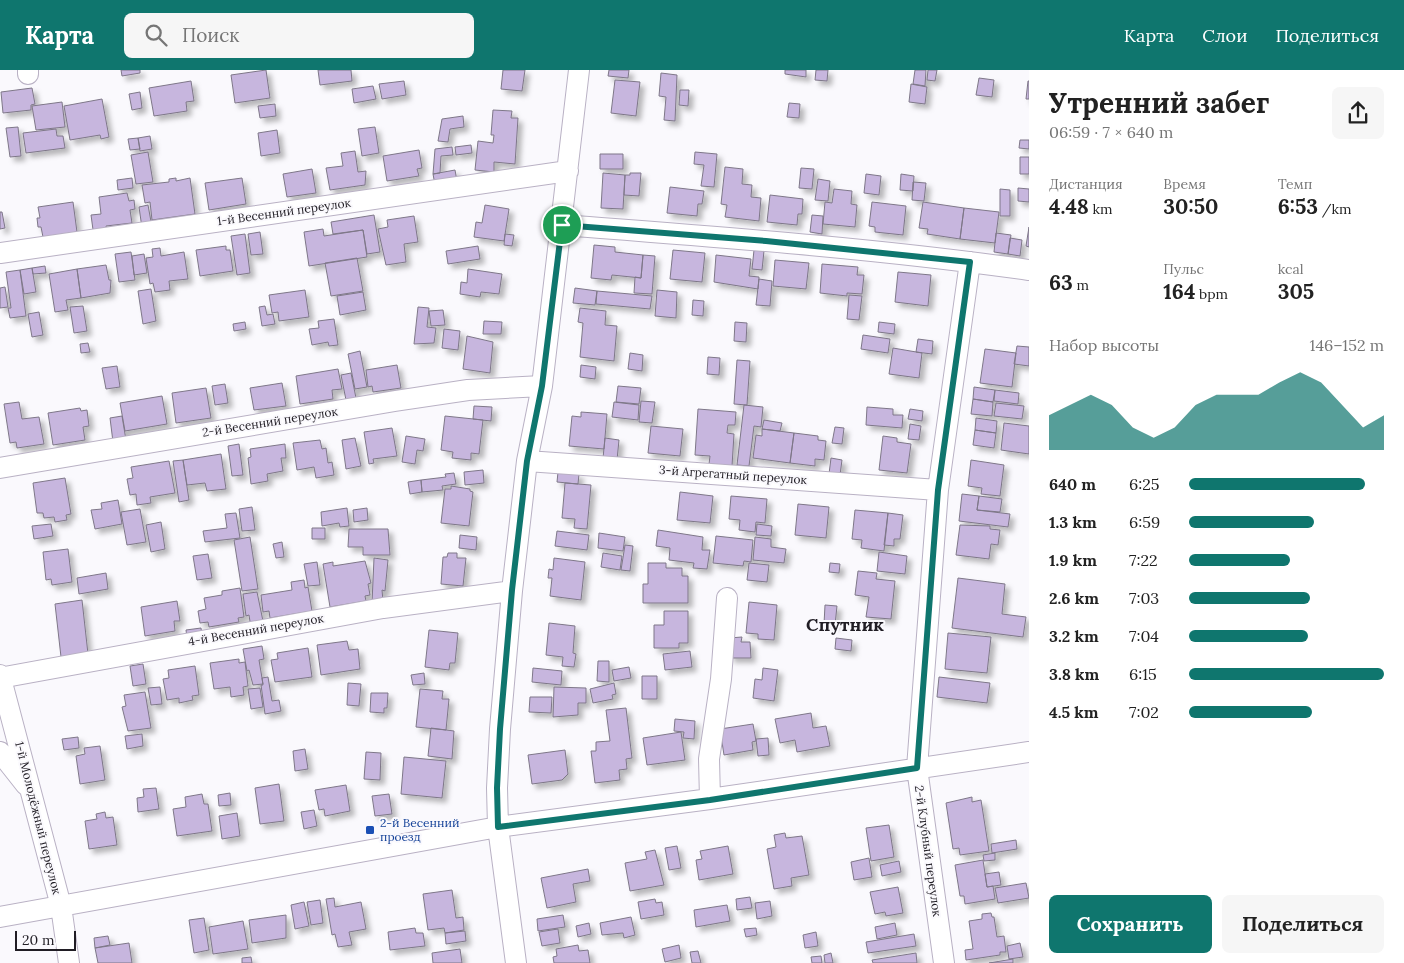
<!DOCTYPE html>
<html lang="ru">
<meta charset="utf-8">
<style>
:root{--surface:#fff;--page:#f6f6f6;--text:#222;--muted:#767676;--accent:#0f766e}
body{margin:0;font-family:Lora,serif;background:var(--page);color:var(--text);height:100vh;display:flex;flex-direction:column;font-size:19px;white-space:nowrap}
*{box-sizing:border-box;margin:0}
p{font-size:16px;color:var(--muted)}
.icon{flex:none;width:28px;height:28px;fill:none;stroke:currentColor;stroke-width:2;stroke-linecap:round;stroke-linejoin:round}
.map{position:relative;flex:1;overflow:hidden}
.side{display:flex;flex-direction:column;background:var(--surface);width:375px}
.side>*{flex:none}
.scale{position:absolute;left:15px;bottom:12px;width:61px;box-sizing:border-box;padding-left:5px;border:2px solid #201d24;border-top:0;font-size:14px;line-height:18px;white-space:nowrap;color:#201d24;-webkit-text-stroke:4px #faf9fd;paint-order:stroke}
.pin{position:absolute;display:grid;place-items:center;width:42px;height:42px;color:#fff;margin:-21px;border:2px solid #fff;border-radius:50%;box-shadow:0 1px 5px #0007}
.round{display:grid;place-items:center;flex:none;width:52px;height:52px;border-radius:8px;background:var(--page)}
.overview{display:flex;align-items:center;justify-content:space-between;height:85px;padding:0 20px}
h1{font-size:28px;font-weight:700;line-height:38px}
.stats{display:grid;grid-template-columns:repeat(3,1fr);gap:8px;height:85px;padding:5px 20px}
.stats div{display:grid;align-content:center}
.stats b{font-size:21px;font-weight:700}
.stats small{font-size:14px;font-weight:400}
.stats p{font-size:14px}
.chart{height:140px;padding:10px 20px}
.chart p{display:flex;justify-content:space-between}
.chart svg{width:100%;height:90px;margin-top:5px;fill:var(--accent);opacity:.7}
.action{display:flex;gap:10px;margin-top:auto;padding:10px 20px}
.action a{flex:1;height:58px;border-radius:8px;background:var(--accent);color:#fff;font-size:20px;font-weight:700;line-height:58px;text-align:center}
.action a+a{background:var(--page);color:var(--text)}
ul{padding:0 20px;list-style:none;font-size:16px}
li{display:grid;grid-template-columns:80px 60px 1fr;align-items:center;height:38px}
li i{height:12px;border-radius:6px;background:var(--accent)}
header{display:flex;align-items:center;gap:30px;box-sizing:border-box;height:70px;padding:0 25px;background:var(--accent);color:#fff}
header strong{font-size:24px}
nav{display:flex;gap:28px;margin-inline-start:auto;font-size:18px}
.search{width:350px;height:45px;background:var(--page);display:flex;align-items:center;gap:12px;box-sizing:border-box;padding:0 18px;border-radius:8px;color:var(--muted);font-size:19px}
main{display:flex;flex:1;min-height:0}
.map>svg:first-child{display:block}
.building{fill:#c7b6de;stroke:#7e7788;filter:url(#shadow)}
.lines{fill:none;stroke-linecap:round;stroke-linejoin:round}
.minor-casing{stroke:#b9b1c4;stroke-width:22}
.minor{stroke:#fff;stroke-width:20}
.route-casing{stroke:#fff;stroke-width:10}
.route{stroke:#0f766e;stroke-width:6}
.transit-dot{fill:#1a4fb4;stroke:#faf9fd;stroke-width:2}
.labels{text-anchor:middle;stroke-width:4;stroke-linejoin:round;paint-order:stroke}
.street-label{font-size:12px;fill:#201d24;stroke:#faf9fd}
.transit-label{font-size:12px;fill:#164399;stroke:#faf9fd;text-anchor:start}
.district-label{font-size:18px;font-weight:bold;fill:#201d24;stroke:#faf9fd}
</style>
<header>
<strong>Карта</strong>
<div class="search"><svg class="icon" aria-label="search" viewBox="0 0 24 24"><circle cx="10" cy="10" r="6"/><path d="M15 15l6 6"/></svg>Поиск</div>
<nav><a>Карта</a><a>Слои</a><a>Поделиться</a></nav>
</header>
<main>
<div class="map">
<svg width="1029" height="893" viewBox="0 0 1029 893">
<defs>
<filter id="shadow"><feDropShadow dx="4.5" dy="4.5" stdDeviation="2.5" flood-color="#0004"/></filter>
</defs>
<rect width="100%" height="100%" fill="#faf9fd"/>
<path class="building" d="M121,0H140V3L122,6Z
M266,0L270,28L235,33L231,5Z
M318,0H351L352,11L320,15Z
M503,0H525L522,21L501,19Z
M609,0H629L628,8L608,6Z
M785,0H806V7L785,4Z
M816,0H828L827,11L815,10Z
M915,0H926L925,16L913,14Z
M928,0H937L935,11L927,10Z
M661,3L677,5L675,51L664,50L666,27L659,26Z
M979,8L994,10L992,27L976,25Z
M615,10L640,12L636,46L611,43Z
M191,11L194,31L186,32L187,41L154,46L149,18Z
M404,11L406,25L382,29L379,14Z
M1028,11H1029V29H1026Z
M911,14L927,17L925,34L909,32Z
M373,16L376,29L354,33L352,19Z
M32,18L35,34L31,35V40L3,43L1,22Z
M680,20H689L688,36L679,35Z
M140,22L142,38L132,40L129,24Z
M102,29L109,67L101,69L100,65L70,70L64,36Z
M62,32L65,57L36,60L32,36Z
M789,33L800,34L799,48L787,47Z
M275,34L276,46L260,48L258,36Z
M493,40L512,41L511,48H518L515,94L494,92V102L475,100L478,71L493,73L494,65H491Z
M463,46L464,57L450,59L448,72L438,71L442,49Z
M18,57L21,86L10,87L6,58Z
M375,57L379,83L362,86L358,59Z
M56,59L57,66H63L65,78L26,83L23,63Z
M277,60L280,83L261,86L258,63Z
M150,66L152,79L140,81L138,68Z
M138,68L140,79L130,80L128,69Z
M1020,70H1029V79L1019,78Z
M471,75L472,83L456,85L455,77Z
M452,77L453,85L441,86L440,103L433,104L435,79Z
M419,80L422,98L417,99L419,106L387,111L383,86Z
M355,81L358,102L366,101L365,115L330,120L326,98L343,96L341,83Z
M148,82L153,112L136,114L131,85Z
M695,82L717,84L714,117L701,116L704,95L694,94Z
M600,84H623V99H600Z
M1020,87H1029V104H1020Z
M725,97L743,99L742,114L752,115L751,127L761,128L759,151L725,147L727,135L721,134Z
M801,98L814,99L812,119L799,118Z
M312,99L316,123L287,127L283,104Z
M455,100L457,111L435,115L433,104Z
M603,103L625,105L623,139L601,138Z
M630,103H641L639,126L624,125L625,105H630Z
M866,104L881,106L879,125L864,123Z
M901,104L914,106L913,121L900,120Z
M132,108L133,118L118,120L117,110Z
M176,108V111L190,108L195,144L152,150L150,132L145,133L142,115L169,112V109Z
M242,108L246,134L209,140L205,113Z
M818,109L830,111L828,131L815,130Z
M913,112L926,113L924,131L912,130Z
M670,117L704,121L702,134H698L697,146L667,143Z
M1018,118L1029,119V132L1018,131Z
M834,119L852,121L851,134L857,135L855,157L823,154L825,132L832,133Z
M1000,119L1010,120V146H1000Z
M127,123L129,131L134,130L135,139L130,140L132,153L106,156L107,165L94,167L91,145L101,144L99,127Z
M770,125L803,129L802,144H798L797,155L767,152Z
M73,132L77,162L43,167L41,157H38L37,148H40L38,137Z
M872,132L906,136L903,165L875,162V157L869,156Z
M923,132L964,138L960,169L927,164L928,159L919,158Z
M148,135L152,157L142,158L139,137Z
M485,135L509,139L504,171L474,167L476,152L482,153Z
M964,138L999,142L995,173L960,169Z
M0,142H2L5,158L0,159Z
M374,145L380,182L367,184L363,160L333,164L331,152Z
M812,145L823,146L822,164L810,162Z
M414,146L418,172L404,174L406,192L386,195L378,159L388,157L387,150Z
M1029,157V177L1026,176Z
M323,159L324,166L363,160L367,187L309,196L304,162Z
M260,162L263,184L251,185L248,164Z
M996,163L1011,165L1008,184L994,182Z
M245,164L250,203L237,205L231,166Z
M505,164L514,165L512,176L504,175Z
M1010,168L1022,170L1020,186L1008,184Z
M594,175L615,177V182L643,185L641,208L612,205L611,210L591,208Z
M226,176V180H230L233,201L200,206L196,180Z
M478,176L480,189L448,194L446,181Z
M160,178L161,186L184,182L188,209L169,211L170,220L155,222L153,213L150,214L146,188L153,187L152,179Z
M673,180L705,183L702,212L670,209Z
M754,180L764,181L762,200L752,199Z
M131,182L135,210L119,212L115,184Z
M144,184L147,203L134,205L132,186Z
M643,185L655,186L652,224L634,223L635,207L641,208Z
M716,185L751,189L749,206L759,207L758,219L714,212Z
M357,188L363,221L331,226L325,193Z
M775,190L809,193L806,219L773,216Z
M822,194L858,197L857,205H864L862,224L847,223V226L820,223Z
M106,195L109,210H111L110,223L81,228L77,199Z
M45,196L46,203L33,204L32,198Z
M32,198L36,222L24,224L20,200Z
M77,199L81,228L66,230L68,240L55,242L49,204Z
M468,199L502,204L499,224L481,222L480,227L460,224L461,212L467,213Z
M20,200L26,246L10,248L8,238H11L6,202Z
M898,202L931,205L928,236L895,232Z
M759,209L772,211L770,236L756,235Z
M5,217L8,237L0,238V218Z
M575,218L597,221L595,235L573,233Z
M151,219L156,251L143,254L138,221Z
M305,220L309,247L279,251L278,242L272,243L269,225Z
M657,220L677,222L676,248L655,246Z
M597,221L652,226L650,239L596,234Z
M363,222L366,240L340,245L337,226Z
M849,225L862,226L859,250L847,249Z
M693,230L704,231L703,246L692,245Z
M83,236L87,261L74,263L70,237Z
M265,236L267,245L273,244L275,254L262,256L259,237Z
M418,237L429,238L427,257L436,258L434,273L414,274Z
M580,238L606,241L605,255L617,256L614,291L580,287L583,253L578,252Z
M443,240L445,255L431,256L429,241Z
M39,242L43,265L32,267L28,244Z
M334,249L338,275L329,276L328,272L312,275L309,259L319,258L318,251Z
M484,251L502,252L501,264H483Z
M245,252L246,259L234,261L233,254Z
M735,252L747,253L746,272L734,271Z
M879,252L895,254L894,264L878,262Z
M444,259L460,261L458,280L442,278Z
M863,265L890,269L888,283L861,279Z
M467,266L493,272L490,303L463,299Z
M918,269L933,271L932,284L916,282Z
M88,273L90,282L81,283L80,274Z
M1017,276L1029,277V296L1014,294Z
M893,278L922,283L919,308L889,304Z
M985,279L1016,283L1012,317L980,313Z
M360,281L367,317L355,319L348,284Z
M630,283L643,285L642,301L628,299Z
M708,287L720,288L719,305L707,304Z
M737,290L750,291L747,335L734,334Z
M397,295L401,318L373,322L372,316L368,317L366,300Z
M581,295L596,297L595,309L580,307Z
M117,296L120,317L106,319L102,298Z
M338,299L342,319L332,320L333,329L300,334L296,306Z
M351,303L357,333L347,335L341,305Z
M282,313L286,336L254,340L250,318Z
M225,314L228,333L215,335L212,316Z
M618,316L641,318L639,334L616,332Z
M974,317L995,320L993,332L973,329Z
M206,318L211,348L176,353L172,323Z
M995,320L1019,323L1018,334L994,331Z
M162,326L167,354L125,361L120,333Z
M973,329L993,332L992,346L971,344Z
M641,331L655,332L652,353L639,352Z
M19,332L22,349L39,347L44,374L17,378L16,372L10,373L4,334Z
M614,332L639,335L638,350L612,347Z
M996,333L1024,336L1022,349L994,346Z
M744,335L763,337L761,357L754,356L749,396L737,395Z
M474,336L492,337L491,351L473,349Z
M867,337L893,339V345H903L902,358L866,355Z
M80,338L81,341L87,340L89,356L83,357L85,370L53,375L48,343Z
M698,339L736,342L735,355H728L727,363L734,364L732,396L709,394L710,386L695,385Z
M910,339L923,341L922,351L908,349Z
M581,342L607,344L604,379L569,376L572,346L581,347Z
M122,346L126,370L113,372L110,348Z
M445,346L483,350L479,384L471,383V390L452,388L453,382L441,380Z
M976,348L997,351L996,363L975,360Z
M764,350L782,353L780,361L762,359Z
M1004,353L1029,356V384L1001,380Z
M910,354L921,356L919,370L908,369Z
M651,356L683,359L680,386L648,383Z
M835,357L844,358L842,374L832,373Z
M392,358L397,386L373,389L374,393L369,394L364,362Z
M762,359L794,363L790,393L753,388L756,365L762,366Z
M975,360L996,363L994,378L973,375Z
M794,363L818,366V370L826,371L824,390L815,389V396L790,393Z
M406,366L425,369L423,381L417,380L415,394L402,392Z
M883,366L897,368V372L911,374L907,403L879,400Z
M355,368L361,396L346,399L342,370Z
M605,368L619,370L617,390L603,388Z
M320,370L322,379L326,378L328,393L332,392L334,405L316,408L314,397L297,400L293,373Z
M239,374L243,405L232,406L228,376Z
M285,374L286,388H281L283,401L267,404L268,411L251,414L248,388L251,387L250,379Z
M221,384L226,419L207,421L205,413L187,415L183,390Z
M831,388L842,390L840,405L829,404Z
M183,390L189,430L179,432L173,391Z
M971,390L1004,395L1000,426L981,424L982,418L968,416Z
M169,391L175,423L150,427L151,433L137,435L136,424L130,425L127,409L133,408L131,397Z
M483,400L484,413L465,415L464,402Z
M558,402L579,404L578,414L557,412Z
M454,403L456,414L442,416L443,420L422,422L421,410L446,407L445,404Z
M65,408L71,444L66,445L67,450L55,452L54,447L44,448L43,443H37L33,413Z
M421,410L422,422L410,424L408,412Z
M565,413L591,415L587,459L574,458L575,449L562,448Z
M451,416L470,419V421L473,422L469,456L441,453L445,419H451Z
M680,422L713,426L710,453L677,450Z
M962,424L979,426L977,440L1010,444L1008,457L959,451Z
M731,426L767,429L765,453L756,452L755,462L739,460L740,450L729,449Z
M979,426L1002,429L1000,442L977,440Z
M118,430L122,454L95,459L91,440L102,439L101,433Z
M798,434L829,437L826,468L795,465Z
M252,437L255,460L242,461L239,439Z
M347,438L349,456L340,457L339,453L322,456L321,442Z
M367,438L368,450L354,452L353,440Z
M140,439L146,472L127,475L121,442Z
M855,440L888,443L884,481L861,478L862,470L852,469Z
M236,443L240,468L205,472L203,461L227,458L225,444Z
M888,443L903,445L900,469H894V476L884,475Z
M161,452L165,479L151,482L146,455Z
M51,454L53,466L34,469L32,456Z
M757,454L772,456L771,466L756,465Z
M960,455L990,456V459L1000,460L998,475L991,474L989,489L956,485Z
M312,458H325V469H312Z
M349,459H388L390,485H363V477H348Z
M658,460L703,467L702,480H710L707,499L693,498L694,493L669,490L670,478L656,476Z
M557,461L589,465L587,480L555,476Z
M599,463L625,467L623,481L598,478Z
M460,465L477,467L476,480L459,478Z
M716,466L753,470L751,492L744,491L743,496L713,493Z
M250,467L258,519L242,521L234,470Z
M755,467L771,469V477L786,479L784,493L753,490Z
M282,472L284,487L276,488L273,474Z
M625,475L633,476L630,501L621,500Z
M68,479L72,512L52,515L51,509L46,510L43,482Z
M879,482L907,486L905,504L877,501Z
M448,483H457V488H466L463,516L441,514L443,487H447Z
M603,483L622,486L620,500L601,497Z
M208,484L212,508L197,510L193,486Z
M374,488L388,490L385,521L382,520L383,531L372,533Z
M554,488L585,492L581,530L550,526L552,508H548L549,499L553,500Z
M365,491L371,513L368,514L370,525L365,526L366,531L330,537L323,494L333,492V496Z
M317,492L320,515L308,516L304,494Z
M648,493H666V498H682V506H688V533H643V514H648Z
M749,493L769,495L767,512L747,510Z
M830,493L840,494L839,503L829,502Z
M858,501L877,503L876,509L895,511L891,549L866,547L869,527L855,525Z
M106,503L108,519L79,524L77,508Z
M958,508L1005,514L1002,544L1026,547L1023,567L952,558Z
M304,510L305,518L308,517L312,541L270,548L269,541L263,542L261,525L292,520L291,512Z
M240,518L244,547L238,548L239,552L209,557L208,552L200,553L198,541L206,539L204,528L222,525V521Z
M257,522L264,556L251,558L249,545L246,546L243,524Z
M82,530L88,584L61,587L55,534Z
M177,531L180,551H174L175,561L145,566L141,537Z
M749,532L777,535L774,570L758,569V564L746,563Z
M825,535L837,536L835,555L824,554Z
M664,541H688V573H679V578H654V555H664Z
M549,553L575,556L573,583L576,584L574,597L562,596L563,587L546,585Z
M201,558L202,566L187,568L186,560Z
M429,560L458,563L455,593H450L449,600L425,597Z
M948,563L991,567L987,603L945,599Z
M742,567L741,572H750L751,588H730L729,568Z
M836,568L852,570L851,581L835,579Z
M347,571L349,580L358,579L360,599L321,605L317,575Z
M262,576L264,589L259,590L263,614L253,615L249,600L247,601L243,579Z
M308,578L312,607L275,612L271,590L278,589L277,583Z
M690,581L692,597L665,600L663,584Z
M239,589V593L245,592L248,616L243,617L244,625L231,627L230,617L214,619L210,593Z
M598,591H609V612L597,611Z
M143,594L146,614L133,616L130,596Z
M195,596L199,625L192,626L193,630L179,633V628L167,630L163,609L169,608L168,600Z
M629,597L631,608L614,611L612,600Z
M533,598L562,601L561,615L532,612Z
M763,598L778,600L774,631L753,628L755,609L762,610Z
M424,603L425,614L413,615L411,605Z
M642,606H657V629H642Z
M268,607L272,631L279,630L281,641L265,644L261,615H263L262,608Z
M939,607L990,613L987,633L937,627Z
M348,613L361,614L359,636L347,635Z
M614,613L616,624L612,625L613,629L593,633L590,619Z
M160,617L162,634L151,635L148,618Z
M554,617L586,618V633H578V645L553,647Z
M260,618L263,637L251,639L248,619Z
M420,619L443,621L442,629H449L446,660L416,657Z
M145,622L151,658L128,661L122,637L126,636L124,625Z
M371,623H388L387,638H384V643L370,642Z
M530,627H552L551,643L529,642Z
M626,638L632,688L626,689L627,699L619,700L620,710L595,713L591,681H596V672L610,671L606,640Z
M811,643L813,658L826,656L830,676L797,682L795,670L780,673L775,649Z
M675,649L695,651L694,669L683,668L684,662L674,661Z
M753,654L756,671L752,672L753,680L724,685L720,659Z
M431,658L454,661L452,689L428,686Z
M681,662L685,690L647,695L643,668Z
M142,664L143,676L127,679L125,666Z
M78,667L79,678L64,680L62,669Z
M768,668L769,685L758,686L756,669Z
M100,676L105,710L80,714L76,686L85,684L84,678Z
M305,679L308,699L295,701L293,681Z
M565,680L568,704L562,710L532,714L528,685Z
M366,682L381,683L380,710L364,709Z
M404,687L446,691L442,728L401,724Z
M279,714L284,751L260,754L255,718Z
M346,715L350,741L325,746L324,739L319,740L315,720Z
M156,718L159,739L138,742L137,728L144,727L143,719Z
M230,723L231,735L219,736L218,725Z
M202,724L204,734H208L212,761L177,766L173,739L186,737L185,727Z
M389,724L392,744L375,746L372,726Z
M972,727V732L981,730L989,781L960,785L959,778L953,779L946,733Z
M314,740L317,756L304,759L301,742Z
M105,742L106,748L113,747L117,775L89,779L85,751L97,749L96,744Z
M237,743L240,766L222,769L219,746Z
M889,755L894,787L871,791L866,758Z
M785,763L786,768L802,766L809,805L791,808L792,816L774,819L767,779L776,777L774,765Z
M1016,770L1017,779L992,783L991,774Z
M677,776L681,798L669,800L665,778Z
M728,776L733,804L699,810L696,790L702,789L700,781Z
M655,780L664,815L630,821L625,793L647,789L645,782Z
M995,783V790L984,791L983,785Z
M869,788L872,807L854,810L851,792Z
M983,790L987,817L993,816L995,829L965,834L964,826H960L955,795Z
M899,791L901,802L882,806L880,795Z
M588,799L590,811L573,814L576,832L547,838L541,808Z
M999,802L1001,815L987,817L985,804Z
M1026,813L1029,828L998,833L995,818Z
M898,817L903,843L886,846L885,842L875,844L870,822Z
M452,820L456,848L463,847L464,860L445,863L444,858L428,860L423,824Z
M750,827L752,838L737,840L736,829Z
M334,828L335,837L361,832L366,859L349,862L352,875L338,877L335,864L332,865L326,829Z
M655,829L656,833L662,832L664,845L641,849L638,832Z
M320,830L323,853L311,855L307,832Z
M770,831L772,846L757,849L755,833Z
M304,832L309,856L295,859L291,835Z
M727,835L730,851L696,857L694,840Z
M991,843L992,847H994L997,867L1004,866L1006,882H1000V885L966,890L965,880L973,879L969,851L982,849V844Z
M286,845V868L252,873L249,850Z
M563,845L565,857L538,861L537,849Z
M631,847L635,865L624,868L623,863L602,865L600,853Z
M204,848L209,880L194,883L189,850Z
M243,851L248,879L213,884L209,857Z
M589,853L591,864L578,867L576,856Z
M895,853L897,865L877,869L875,857Z
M415,858L416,863H423L425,876L390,880L388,862Z
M756,858L757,865L746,867L744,859Z
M558,859L560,873L542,876L539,862Z
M465,861L466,871L446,874L445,863Z
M816,862L818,876L805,878L803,865Z
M914,864L916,876L868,883L866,872Z
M108,866L110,875L95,878L94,868Z
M129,873L132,893H98L95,878Z
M1020,873L1023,887L1009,889L1007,876Z
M578,875L579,881L588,880L590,893H554L553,887L557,886L556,879Z
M679,875L681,888L665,892L662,879Z
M460,879L462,893H433L432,883Z
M698,881L701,893H692L690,882Z
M831,883L833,893H825L824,885Z
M916,883L917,893H873L872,890Z
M821,886L822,893H812L811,887Z
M251,887L252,893H242V888Z
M1013,889V893H989Z"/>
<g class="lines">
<g class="minor-casing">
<path id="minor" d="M28,0V4
M562,155C718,167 874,178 1029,200
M0,183L568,101
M527,391L938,420
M0,398L395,331L468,320L542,316
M0,605L61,836L69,893
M0,608L383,538L512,521
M0,682L26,715
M710,729L709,689L721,609L727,528
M0,847L498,757L710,729L1029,682
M516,893L498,757L497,718L500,659L512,521L527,391L542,316L579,0
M944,893L917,698L938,420L970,192"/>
</g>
<use href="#minor" class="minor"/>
</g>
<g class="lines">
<g class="route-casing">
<path id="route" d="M562,155L766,171L970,192L938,420L917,698L710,730L498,757L497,718L500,659L512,520L527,391L542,316Z"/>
</g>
<use href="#route" class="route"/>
</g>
<rect class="transit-dot" x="365" y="755" width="10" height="10" rx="2.5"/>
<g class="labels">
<g class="street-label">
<text transform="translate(284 142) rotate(-8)" y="4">1-й Весенний переулок</text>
<text transform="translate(270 352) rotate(-9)" y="4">2-й Весенний переулок</text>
<text transform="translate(733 405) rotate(4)" y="4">3-й Агрегатный переулок</text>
<text transform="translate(256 560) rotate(-10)" y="4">4-й Весенний переулок</text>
<text transform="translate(38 748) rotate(76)" y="4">1-й Молодёжный переулок</text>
<text transform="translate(928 781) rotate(82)" y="4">2-й Клубный переулок</text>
</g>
<g class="transit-label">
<text x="380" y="757">2-й Весенний<tspan x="380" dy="14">проезд</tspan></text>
</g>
<g class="district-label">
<text x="845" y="561">Спутник</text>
</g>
</g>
</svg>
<div class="scale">20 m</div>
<div class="pin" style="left:562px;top:155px;background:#1e9e55"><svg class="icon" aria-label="arrive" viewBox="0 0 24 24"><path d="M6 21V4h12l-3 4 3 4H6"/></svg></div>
</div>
<section class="side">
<div class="overview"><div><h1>Утренний забег</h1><p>06:59 · 7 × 640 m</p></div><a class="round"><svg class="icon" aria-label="share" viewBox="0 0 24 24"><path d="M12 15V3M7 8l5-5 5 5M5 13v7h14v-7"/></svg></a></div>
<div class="stats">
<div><p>Дистанция</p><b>4.48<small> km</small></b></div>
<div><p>Время</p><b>30:50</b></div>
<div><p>Темп</p><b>6:53<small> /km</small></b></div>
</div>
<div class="stats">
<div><b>63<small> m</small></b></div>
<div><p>Пульс</p><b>164<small> bpm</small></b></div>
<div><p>kcal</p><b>305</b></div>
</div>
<div class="chart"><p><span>Набор высоты</span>146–152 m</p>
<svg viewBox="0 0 160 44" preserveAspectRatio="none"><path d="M0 44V27L10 22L20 17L30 22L40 33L50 38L60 33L70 22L80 17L90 17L100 17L110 11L120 6L130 11L140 22L150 33L160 27V44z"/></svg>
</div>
<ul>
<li><b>640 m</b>6:25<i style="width:90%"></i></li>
<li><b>1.3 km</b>6:59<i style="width:64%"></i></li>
<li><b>1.9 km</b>7:22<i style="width:52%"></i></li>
<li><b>2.6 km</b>7:03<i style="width:62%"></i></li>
<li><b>3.2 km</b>7:04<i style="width:61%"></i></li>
<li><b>3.8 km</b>6:15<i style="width:100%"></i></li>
<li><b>4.5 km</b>7:02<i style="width:63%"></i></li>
</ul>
<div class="action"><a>Сохранить</a><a>Поделиться</a></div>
</section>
</main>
